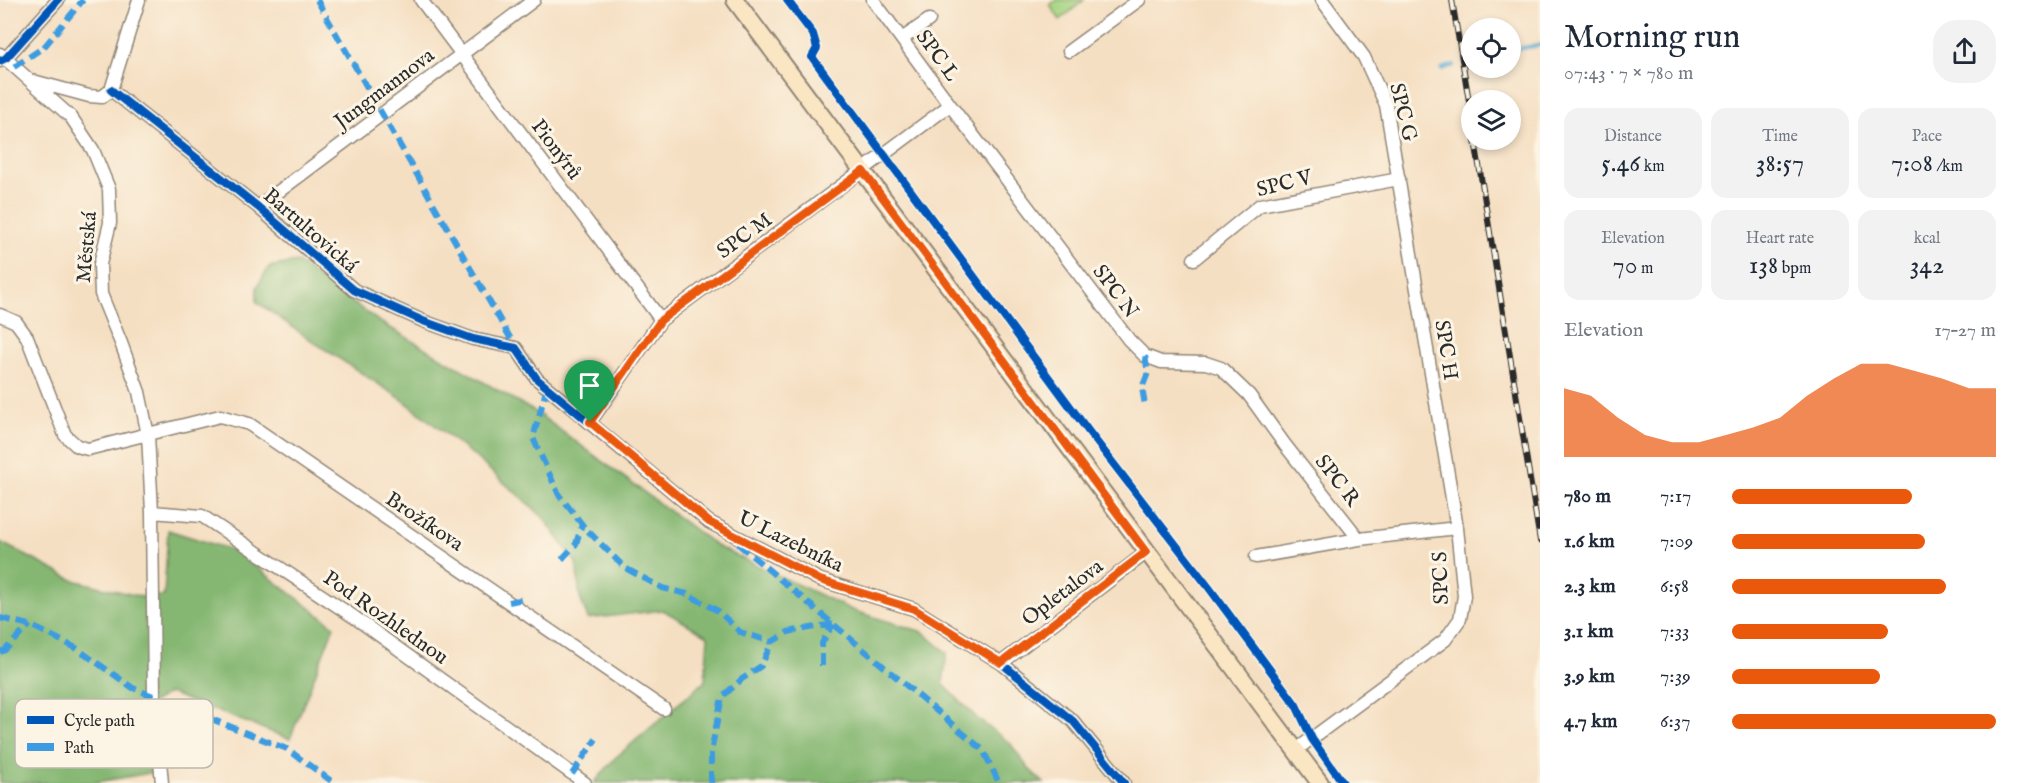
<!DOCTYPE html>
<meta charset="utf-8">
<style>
:root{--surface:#fff;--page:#f2f2f3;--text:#1f2937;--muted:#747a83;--accent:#ea580c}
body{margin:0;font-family:"IM FELL English",serif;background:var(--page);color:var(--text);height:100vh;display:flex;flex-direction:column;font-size:22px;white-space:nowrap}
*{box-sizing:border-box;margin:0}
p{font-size:20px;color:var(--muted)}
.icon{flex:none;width:33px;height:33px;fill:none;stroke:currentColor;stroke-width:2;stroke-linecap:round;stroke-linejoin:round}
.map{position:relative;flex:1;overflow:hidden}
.sheet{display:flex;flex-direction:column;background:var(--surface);width:480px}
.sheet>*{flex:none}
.fabs{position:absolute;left:1461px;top:18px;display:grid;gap:12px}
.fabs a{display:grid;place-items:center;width:60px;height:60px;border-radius:50%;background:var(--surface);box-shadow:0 3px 9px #0003;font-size:30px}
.pin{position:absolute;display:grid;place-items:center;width:51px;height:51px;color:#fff;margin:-62px -26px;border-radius:50% 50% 50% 0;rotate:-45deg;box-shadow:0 0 6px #0007}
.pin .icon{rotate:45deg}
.round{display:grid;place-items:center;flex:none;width:63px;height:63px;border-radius:24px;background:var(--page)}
.summary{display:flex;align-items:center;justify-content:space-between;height:102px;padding:0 24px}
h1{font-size:33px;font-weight:600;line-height:45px}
.metrics{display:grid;grid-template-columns:repeat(3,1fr);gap:9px;height:102px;padding:6px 24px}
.metrics div{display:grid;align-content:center;border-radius:15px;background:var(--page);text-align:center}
.metrics b{font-size:26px;font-weight:600}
.metrics small{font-size:16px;font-weight:400}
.metrics p{font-size:16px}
.chart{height:168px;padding:12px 24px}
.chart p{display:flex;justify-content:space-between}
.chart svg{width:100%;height:108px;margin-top:6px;fill:var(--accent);opacity:.7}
ul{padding:0 24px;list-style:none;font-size:20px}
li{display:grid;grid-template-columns:96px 72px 1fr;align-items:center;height:45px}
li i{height:15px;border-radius:8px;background:var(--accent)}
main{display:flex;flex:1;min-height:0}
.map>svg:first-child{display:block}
.green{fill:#a7d684;stroke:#698058;stroke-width:1.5}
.forest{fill:#85b772;stroke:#58714e;stroke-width:1.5}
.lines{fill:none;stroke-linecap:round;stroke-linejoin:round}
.stream{stroke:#55aad1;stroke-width:4}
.street-casing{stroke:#908576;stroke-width:15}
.secondary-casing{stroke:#908576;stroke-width:20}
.street{stroke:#fff;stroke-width:12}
.secondary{stroke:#fbe6c3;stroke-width:16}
.rail-casing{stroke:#2b2b2b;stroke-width:6}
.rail{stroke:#fcf5e5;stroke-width:4;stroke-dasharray:11;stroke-linecap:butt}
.quiet{stroke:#3d9ce1;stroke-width:6;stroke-dasharray:12 6;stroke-linecap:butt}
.cycleway-casing{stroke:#fcf5e5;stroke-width:11}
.cycleway{stroke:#0057b8;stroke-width:8}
.route-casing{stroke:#fff;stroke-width:12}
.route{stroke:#ea580c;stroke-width:8}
.labels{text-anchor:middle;stroke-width:6;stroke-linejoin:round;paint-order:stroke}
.street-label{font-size:21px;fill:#2b2b2b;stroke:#fcf5e5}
.key{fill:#fcf5e5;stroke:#bdb8ad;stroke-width:1.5}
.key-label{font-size:16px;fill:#2b2b2b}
</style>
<main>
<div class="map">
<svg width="1540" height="783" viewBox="0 0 1540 783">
<rect width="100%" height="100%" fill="#fcf5e5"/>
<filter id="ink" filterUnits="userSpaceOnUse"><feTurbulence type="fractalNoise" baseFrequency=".0167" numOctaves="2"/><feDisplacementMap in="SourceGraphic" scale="12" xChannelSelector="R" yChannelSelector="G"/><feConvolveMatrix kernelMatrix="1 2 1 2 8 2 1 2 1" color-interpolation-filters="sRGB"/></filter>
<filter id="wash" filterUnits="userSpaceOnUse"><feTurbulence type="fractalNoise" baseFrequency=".008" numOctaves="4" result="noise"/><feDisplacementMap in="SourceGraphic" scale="24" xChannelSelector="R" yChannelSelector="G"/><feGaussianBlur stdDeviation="1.35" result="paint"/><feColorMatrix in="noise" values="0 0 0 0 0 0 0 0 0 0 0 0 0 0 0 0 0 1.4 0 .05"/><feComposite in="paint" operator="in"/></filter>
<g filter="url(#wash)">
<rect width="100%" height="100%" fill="#f5dfc2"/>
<path class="green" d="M1056,0H1084L1060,20L1050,5Z"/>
<path class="forest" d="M297,262L380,322L537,413L718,547L854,611L923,632L947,653L943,684L979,720L1010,743L1028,768L1044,783H594L614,759L705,681L708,636L663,610L588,619L580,598L576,563L543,517L475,457L403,400L315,343L257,302V287L269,267Z
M168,530L235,551L334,626L290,739L169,693L142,709L151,773L91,783H0V542L73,580L142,597L164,596Z"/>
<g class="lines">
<path class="stream" d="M1510,50L1540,45
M1471,60H1472
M1442,69L1454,65"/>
</g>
</g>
<g filter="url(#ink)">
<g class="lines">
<g class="street-casing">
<path id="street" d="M421,0L661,320
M873,0L950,105L1129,340L1145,356L1161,362L1206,363L1221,368L1249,395L1285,445L1359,539
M902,39L929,20
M1069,51L1139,0
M0,54L71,117L93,150L109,189L110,223L100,264L101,294L121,343L139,392L148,435L152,512L154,696L162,783
M0,61L6,58L58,0
M33,81L89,96L102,97L111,90L139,0
M111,90L258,207L354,290L423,321L473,339L516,348L537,379L709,522L820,580L914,609L1001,663L1073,721L1124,783
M258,207L534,0
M1194,259L1260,205L1399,179
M0,315L16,322L27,337L65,435L77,446L88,449L220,416L249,424L664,709
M590,422L661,320L950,105
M152,512L202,516L354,617L585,783
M1256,557L1359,539L1457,528
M1001,663L1147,552
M1296,750L1445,640L1460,619L1464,596L1457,528L1386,105L1364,57L1322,0"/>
</g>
<g class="secondary-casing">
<path id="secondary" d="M735,0L1320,783"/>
</g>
<use href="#street" class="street"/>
<use href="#secondary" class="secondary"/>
<g class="rail-casing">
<path id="rail" d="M1452,0L1472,119
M1475,140L1540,541"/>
</g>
<use href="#rail" class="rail"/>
<path class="quiet" d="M317,0L516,348
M14,67L44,47L83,0
M1145,356L1148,373L1142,388L1145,405
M547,387L533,438L559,495L585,528L625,568L662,588L687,594L718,611L740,632L772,642
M738,544L983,750L999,783
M562,559L576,544L582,524
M509,602L524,599
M0,618L30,625L76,648L133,688L287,749L334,783
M0,652L5,650L30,625
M822,666V643L833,624
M572,774L596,739
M711,783V752L722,697L742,679L761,666L772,642L788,632L833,624"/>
<g class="cycleway-casing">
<path id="cycleway" d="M787,0L813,34L817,48L812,57L1089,432L1210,589L1296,705L1312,739L1343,783
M0,61L6,58L58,0
M111,90L258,207L354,290L423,321L473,339L516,348L537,379L709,522L820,580L914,609L1001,663L1073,721L1124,783"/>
</g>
<use href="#cycleway" class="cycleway"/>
</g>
</g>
<g class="lines" filter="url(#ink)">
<g class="route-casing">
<path id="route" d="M863,171L1146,552L1001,663L914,609L820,580L709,522L590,422L661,320Z"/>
</g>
<use href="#route" class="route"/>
</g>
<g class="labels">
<g class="street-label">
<text transform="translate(938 55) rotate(54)" y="7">SPC L</text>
<text transform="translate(384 88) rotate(-37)" y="7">Jungmannova</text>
<text transform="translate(1404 112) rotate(76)" y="7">SPC G</text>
<text transform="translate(557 149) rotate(53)" y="7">Pionýrů</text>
<text transform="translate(1284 183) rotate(-14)" y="7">SPC V</text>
<text transform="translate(311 230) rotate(41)" y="7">Bartultovická</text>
<text transform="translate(744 235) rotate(-36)" y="7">SPC M</text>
<text transform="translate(86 247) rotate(-85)" y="7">Městská</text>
<text transform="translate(1116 291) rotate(53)" y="7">SPC N</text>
<text transform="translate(1447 350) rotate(81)" y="7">SPC H</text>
<text transform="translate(1338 480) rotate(52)" y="7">SPC R</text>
<text transform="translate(425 521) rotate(34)" y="7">Brožíkova</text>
<text transform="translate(791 541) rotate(26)" y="7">U Lazebníka</text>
<text transform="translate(1440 578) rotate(-92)" y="7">SPC S</text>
<text transform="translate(1062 592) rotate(-37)" y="7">Opletalova</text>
<text transform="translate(386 617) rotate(35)" y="7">Pod Rozhlednou</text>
</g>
</g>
<rect x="15" y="699" width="198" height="69" rx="9" class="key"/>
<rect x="27" y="716" width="27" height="8" fill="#0057b8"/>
<rect x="27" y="743" width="27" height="8" fill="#3d9ce1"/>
<g class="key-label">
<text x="64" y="726">Cycle path</text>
<text x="64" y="753">Path</text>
</g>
</svg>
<div class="fabs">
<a><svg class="icon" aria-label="locate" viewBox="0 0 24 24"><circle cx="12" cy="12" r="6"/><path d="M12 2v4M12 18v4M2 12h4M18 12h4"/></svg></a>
<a><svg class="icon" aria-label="layers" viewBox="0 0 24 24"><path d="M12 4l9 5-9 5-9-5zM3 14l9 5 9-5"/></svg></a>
</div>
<div class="pin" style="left:590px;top:422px;background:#1e9e55"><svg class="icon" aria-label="arrive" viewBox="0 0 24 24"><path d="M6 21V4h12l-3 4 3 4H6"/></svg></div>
</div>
<section class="sheet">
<div class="summary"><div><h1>Morning run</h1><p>07:43 · 7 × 780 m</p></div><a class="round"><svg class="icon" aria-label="share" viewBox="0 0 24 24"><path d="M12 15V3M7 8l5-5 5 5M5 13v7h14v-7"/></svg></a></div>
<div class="metrics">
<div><p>Distance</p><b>5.46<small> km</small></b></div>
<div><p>Time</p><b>38:57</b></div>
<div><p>Pace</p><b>7:08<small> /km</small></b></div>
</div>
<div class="metrics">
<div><p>Elevation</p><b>70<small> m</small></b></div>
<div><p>Heart rate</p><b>138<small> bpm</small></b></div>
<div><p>kcal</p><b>342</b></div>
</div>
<div class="chart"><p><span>Elevation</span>17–27 m</p>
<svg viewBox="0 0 160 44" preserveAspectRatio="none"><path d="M0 44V16L10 19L20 28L30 35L40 38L50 38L60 35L70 32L80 28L90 19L100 12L110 6L120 6L130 9L140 12L150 16L160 16V44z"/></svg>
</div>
<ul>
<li><b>780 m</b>7:17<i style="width:68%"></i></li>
<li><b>1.6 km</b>7:09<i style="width:73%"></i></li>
<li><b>2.3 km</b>6:58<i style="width:81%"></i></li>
<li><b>3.1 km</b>7:33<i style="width:59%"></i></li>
<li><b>3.9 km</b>7:39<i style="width:56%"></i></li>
<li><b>4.7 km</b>6:37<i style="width:100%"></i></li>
</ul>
</section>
</main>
